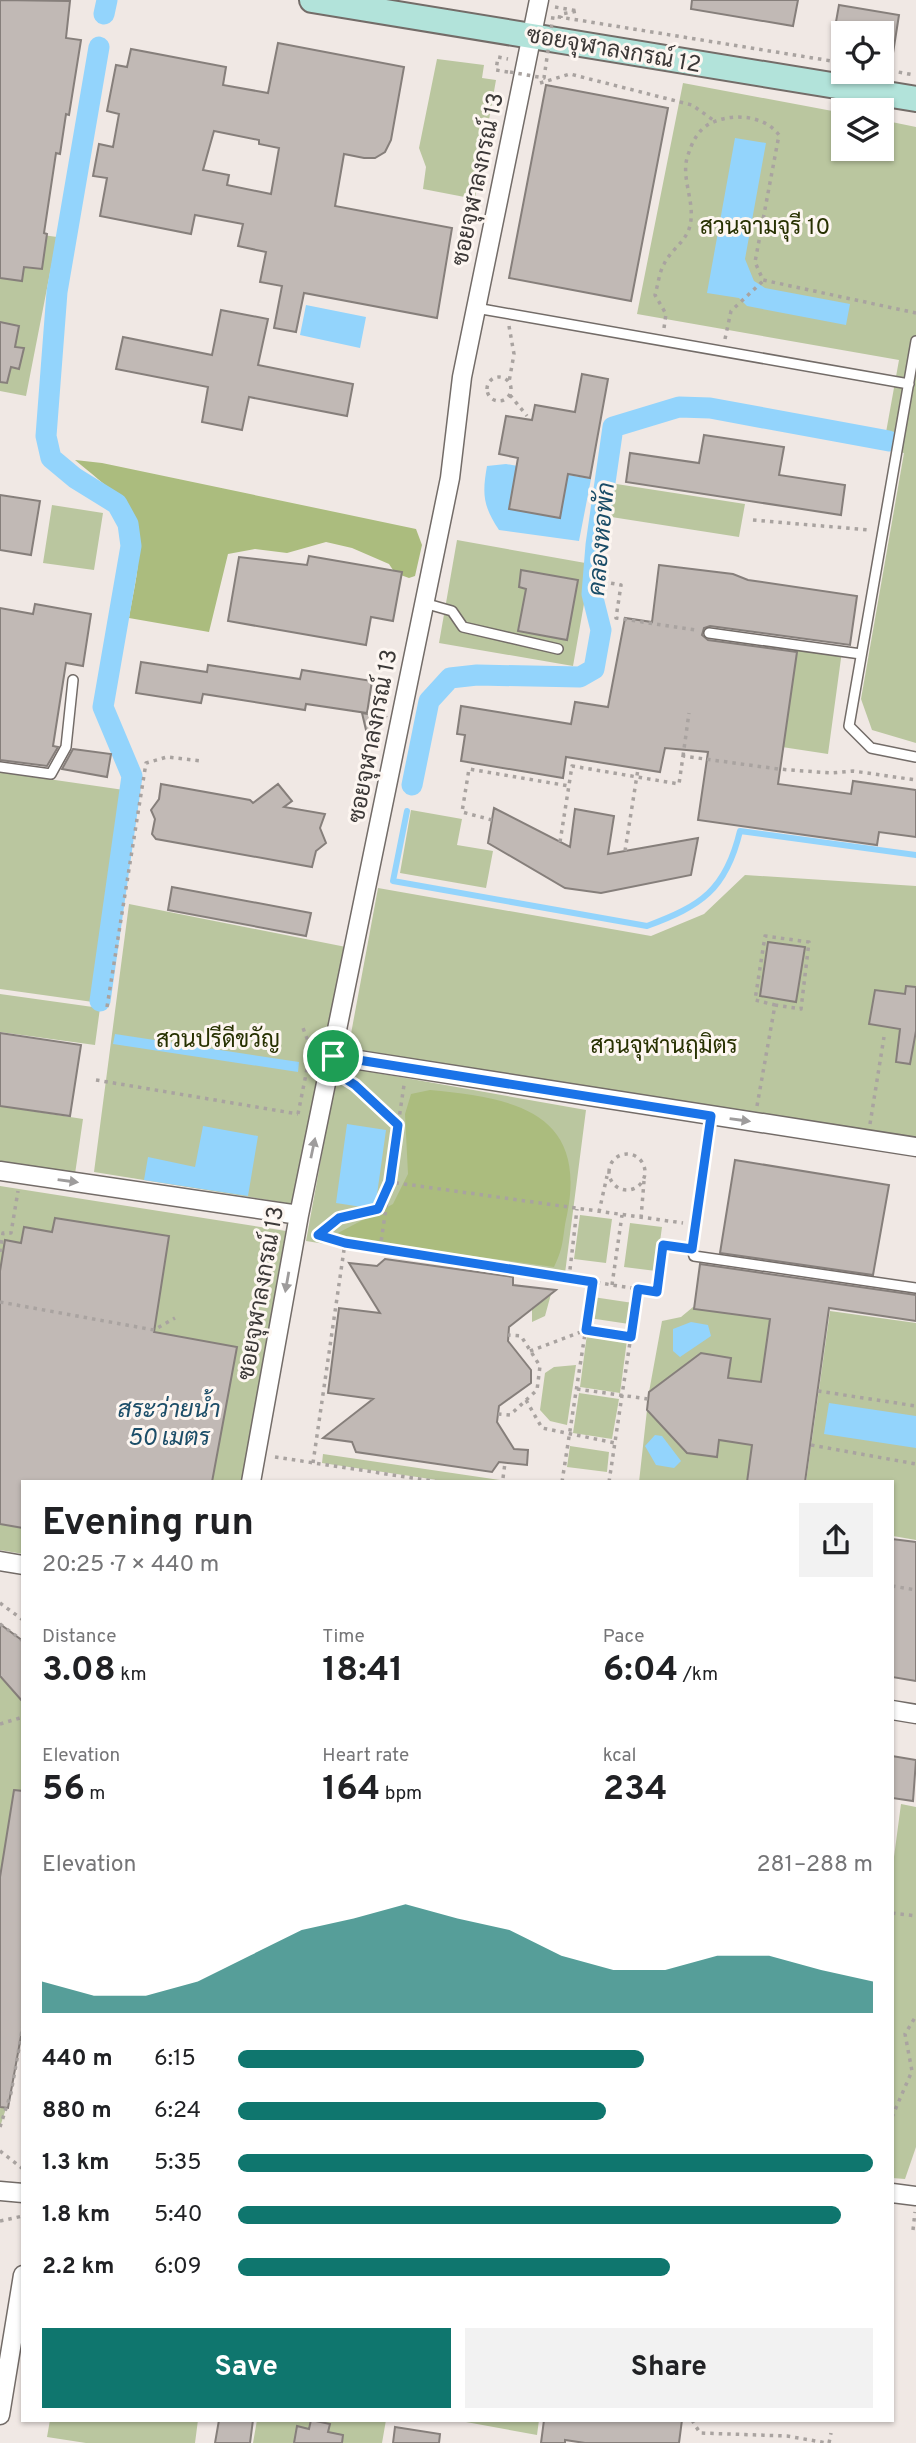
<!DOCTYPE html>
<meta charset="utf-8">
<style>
:root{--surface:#fff;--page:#f2f2f2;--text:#202124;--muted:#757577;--accent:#0f766e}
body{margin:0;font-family:Overpass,Sarabun,sans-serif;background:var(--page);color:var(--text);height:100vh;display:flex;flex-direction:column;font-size:26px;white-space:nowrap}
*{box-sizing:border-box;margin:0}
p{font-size:23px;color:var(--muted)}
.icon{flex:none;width:38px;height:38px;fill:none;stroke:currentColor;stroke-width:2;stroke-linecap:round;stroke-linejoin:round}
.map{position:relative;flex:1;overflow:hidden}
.side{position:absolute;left:21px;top:1480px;width:873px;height:942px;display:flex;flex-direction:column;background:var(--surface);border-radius:0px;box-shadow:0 2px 5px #0004}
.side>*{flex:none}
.controls{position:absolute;left:831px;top:21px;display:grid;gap:14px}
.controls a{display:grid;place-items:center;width:63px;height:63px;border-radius:0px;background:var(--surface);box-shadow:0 2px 5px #0004;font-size:35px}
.pin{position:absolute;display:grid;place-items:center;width:60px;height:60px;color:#fff;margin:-30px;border:4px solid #fff;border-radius:50%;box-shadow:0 2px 7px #0007}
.round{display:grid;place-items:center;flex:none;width:74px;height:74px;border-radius:0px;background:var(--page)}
.summary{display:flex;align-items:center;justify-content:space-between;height:119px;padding:0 21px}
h1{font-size:38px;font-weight:700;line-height:52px}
.stats{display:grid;grid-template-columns:repeat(3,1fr);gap:10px;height:119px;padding:7px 21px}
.stats div{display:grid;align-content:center}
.stats b{font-size:35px;font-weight:700}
.stats small{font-size:19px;font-weight:400}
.stats p{font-size:19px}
.chart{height:196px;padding:14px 21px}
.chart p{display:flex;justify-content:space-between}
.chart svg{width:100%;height:126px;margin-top:7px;fill:var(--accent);opacity:.7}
.cta{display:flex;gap:14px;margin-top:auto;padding:14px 21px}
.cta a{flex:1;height:80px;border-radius:0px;background:var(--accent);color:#fff;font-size:28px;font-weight:700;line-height:80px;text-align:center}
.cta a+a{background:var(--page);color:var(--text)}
ul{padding:0 21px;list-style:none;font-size:23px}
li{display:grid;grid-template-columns:112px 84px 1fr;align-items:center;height:52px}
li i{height:18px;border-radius:9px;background:var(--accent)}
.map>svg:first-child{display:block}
.green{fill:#bac69f}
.forest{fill:#abbc7e}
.water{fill:#93d4fc}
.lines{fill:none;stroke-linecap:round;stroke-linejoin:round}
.stream{stroke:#93d4fc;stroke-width:6}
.canal{stroke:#93d4fc;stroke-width:21}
.building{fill:#c1b9b5;stroke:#867f7b;stroke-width:2;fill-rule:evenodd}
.lane-casing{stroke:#736c68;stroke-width:12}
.street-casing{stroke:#736c68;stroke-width:21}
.secondary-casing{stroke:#736c68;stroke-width:28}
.path{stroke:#a9a3a0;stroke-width:3.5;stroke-dasharray:3.5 5;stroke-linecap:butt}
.lane{stroke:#fff;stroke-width:9}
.street{stroke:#fff;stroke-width:18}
.secondary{stroke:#b2e3da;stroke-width:24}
.path-bridge{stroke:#a9a3a0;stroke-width:3.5;stroke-dasharray:3.5 5;stroke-linecap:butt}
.oneway{fill:#9e9c9c}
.route-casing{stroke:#fff;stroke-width:14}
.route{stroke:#1a73e8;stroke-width:9}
.labels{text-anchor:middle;stroke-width:6;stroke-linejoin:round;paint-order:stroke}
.street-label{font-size:23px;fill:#3c3938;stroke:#fdf6f1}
.park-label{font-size:23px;fill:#273101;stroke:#fdf6f1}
.water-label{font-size:24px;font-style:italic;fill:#1b4d68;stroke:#fdf6f1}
</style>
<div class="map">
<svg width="916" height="2443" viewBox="0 0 916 2443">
<rect width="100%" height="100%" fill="#f0e8e4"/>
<path class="green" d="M437,59L484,65L482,78L496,80L475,199L423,189L426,167L419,148Z
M683,83L843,113L844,149H882V120L916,127V743L872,730L861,699L904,453L883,449L899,360L637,314Z
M0,229L57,237L26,396L0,391Z
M610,483L745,504L739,537L605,516Z
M52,505L103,513L94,570L43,563Z
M457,540L591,564L573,666L439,643Z
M798,644L842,651L828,754L782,747Z
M0,772L124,790L93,1002L0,989Z
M411,810L462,819L457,845L493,851L486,888L400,873Z
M745,875L916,886V1140L348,1050L378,888L651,936L704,914Z
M129,904L346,947L293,1204L94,1172Z
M0,994L100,1008L95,1045L0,1032Z
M338,1066L586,1110L564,1281L306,1241Z
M0,1106L83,1119L75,1174L0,1161Z
M0,1186L286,1231L242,1482H23V1554L0,1550Z
M580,1215L612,1219L606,1263L574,1259Z
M630,1223L662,1227L656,1271L624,1267Z
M551,1294L545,1316L532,1322V1308Z
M593,1297L633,1303L629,1324L589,1318Z
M693,1307L776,1317L765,1385L728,1378L731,1358L701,1353L649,1392L662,1321L681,1317Z
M830,1311L916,1323V1540L893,1536L892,1482H806Z
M587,1334L627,1340L620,1393L580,1387Z
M576,1365L567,1425L550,1421L540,1410L545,1373L554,1367Z
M579,1393L619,1399L612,1439L573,1433Z
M647,1410L687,1453L717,1457L719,1440L752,1445L747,1482H639Z
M570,1446L609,1452L607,1472L567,1467Z
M323,1454L513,1482H451L322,1463Z
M0,1624L23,1641V2025L11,2093L0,2127Z
M901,1804L916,1807V2147L905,2179L892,2178V1872Z
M50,2420H198L195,2443H86L47,2437Z
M257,2420H386L382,2443H253Z
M455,2420H539L537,2435Z"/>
<path class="forest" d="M75,460L102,463L416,529L422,545L415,576L409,578L395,573L389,564L352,548L326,542L287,553L255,549L228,554L209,632L129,618C135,580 151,532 120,499C107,485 90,473 75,460Z
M430,1090C513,1098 588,1111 567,1215C562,1236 565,1245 554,1267L345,1239L338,1233L393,1204L408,1174L405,1114L411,1094Z"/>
<path class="water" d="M735,138L766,143L745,259L754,281L765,288L850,304L846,325L747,306L739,298L707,293Z
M306,305L366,317L360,348L300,335Z
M506,464L591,479L579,541L499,530C483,506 482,494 487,466Z
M115,1034L299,1062L298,1072L113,1044Z
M347,1124L386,1130L375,1209L336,1203Z
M203,1126L258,1136L248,1196L144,1180L148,1157L195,1167Z
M691,1322L708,1325L711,1336L680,1357L673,1351V1329Z
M829,1403L916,1416V1448L824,1434Z
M655,1435L662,1436L681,1461L674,1468L656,1465L645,1446Z"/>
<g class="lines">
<path class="stream" d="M407,811L393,881L647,926C701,906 726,890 740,831L916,855"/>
<path class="canal" d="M104,14L107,0
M99,47L57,292L46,436L51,458L75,478L117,504L128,524L131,546L103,707L132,776L100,1001
M412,785L429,701L450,678L477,675L580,677L594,669L601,630L592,594L596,545L613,427L679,407L710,408L889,441"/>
</g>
<path class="building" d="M0,0L70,1L66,38L81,40L69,115L66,114L60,154L56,153L44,233L47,234L42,269L24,267L22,281L0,278Z
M692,0H798L793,26L691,9Z
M839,5L899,15L891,66L882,65V33H834Z
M278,43L404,67L391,140L385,152L375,158H364L344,154L335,206L452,228L437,318L304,293L296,332L274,328L282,286L260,282L266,252L238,246L243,224L195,215L191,234L100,216L107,178L93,176L99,144L113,147L119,114L107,111L116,65L127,67L131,49L226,67L223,85L268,93ZM214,131L259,140V144L279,148L271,194L227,185L229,175L203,170Z
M546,85L668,108L631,301L509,278Z
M221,310L268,319L258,365L353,384L347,416L249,397L242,430L202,422L208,387L116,369L123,337L212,355Z
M0,322L19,326L15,347L24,348L19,369L11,367L7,383L0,382Z
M582,374L608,379L590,478L568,474L560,518L509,509L518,458L499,454L506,416L532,420L535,405L575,412Z
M704,435L784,447L779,475L845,485L841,515L626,482L630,453L699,463Z
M0,495L40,501L31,555L0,550Z
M309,556L402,572L393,621L371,617L366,645L228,621L239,557L307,565Z
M659,565L733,574L748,580L857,596L850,645L710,626L704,628L702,635L708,640L797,652L778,784L851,794L853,781L916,790V837L879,832L877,845L698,820L708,752L665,748L660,772L566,757L563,778L461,761L465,735L457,734L461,706L571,724L575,702L608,707L625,618L652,622Z
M521,570L578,580L567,640L518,631L526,589L519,587Z
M35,604L91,614L83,666L66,663L53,746L58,747L47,766L0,760V608L33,614Z
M141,662L207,672L208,665L300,679L302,670L372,681L367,713L306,704L305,710L203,694L201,703L136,693Z
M362,713L386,717L377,730H366Z
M73,749L111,754L107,777L62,769Z
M161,784L250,800L253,803L278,784L292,801L284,807L325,814L320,828L326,843L316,851L312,867L156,839L152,834L155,819L151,810L159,799Z
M494,808L570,847L575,809L614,816L608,854L698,838L691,875L601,893L565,888L488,843Z
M172,887L311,913L306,936L168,910Z
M768,942L805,947L796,1002L760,996Z
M906,986L916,987V1031L910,1064L896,1062L900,1029L869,1024L875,990L905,994Z
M0,1033L81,1045L70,1116L0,1106Z
M735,1160L889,1185L873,1275L720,1253Z
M55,1218L169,1236L154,1332L237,1347L212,1482H23V1528L0,1524V1271L5,1240L21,1243L24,1227L52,1232Z
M385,1259L513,1277V1285L556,1290L509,1327L508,1341L531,1370V1383L499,1406L497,1422L514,1449L528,1450L527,1465L499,1462L492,1472L356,1452L352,1442L323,1438L373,1399L328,1393L339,1308L380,1313L349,1263L377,1266Z
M700,1264L916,1295V1321L829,1308L805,1482H747L752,1445L719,1440L717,1457L687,1453L647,1410L649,1392L701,1353L731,1358L728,1378L761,1382L770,1319L694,1309Z
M892,1539L916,1542V1681L892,1677Z
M0,1624L23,1641V1702L0,1676Z
M892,1756L916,1760L913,1801L892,1798Z
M14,1790L23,1791V2025L8,2108L0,2107V1877Z
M219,2420H253L250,2443H215Z
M311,2420L330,2424L328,2432L343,2435L342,2443H294L297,2426L309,2429Z
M544,2420H682L679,2443H585L565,2440V2443H541Z
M395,2427L440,2434L439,2443H393Z"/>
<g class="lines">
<g class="lane-casing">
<path id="lane" d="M476,308L909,384
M916,341L849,726L871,748L916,757
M424,603L452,611L463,627L558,649
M709,633L861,654
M0,767L51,774L66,747L73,680
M711,1116L692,1249L694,1256L916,1288"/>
</g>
<g class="street-casing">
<path id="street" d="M333,1056L916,1147
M0,1171L299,1215
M251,1482L299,1215L450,478L462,377L539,0
M0,1561L23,1565
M892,1710L916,1714
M0,2191L23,2193
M892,2193L916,2196
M0,2415L23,2275"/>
</g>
<g class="secondary-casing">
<path id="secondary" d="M312,0L916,99"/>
</g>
<path class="path" d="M555,7L578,11L561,14V18
M882,69L914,75
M508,72L496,70L498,57L508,59
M540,83L570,74L692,105L716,122
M509,326L514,354L509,382
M664,328L666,314L655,295C658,285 659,273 664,264C670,251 684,243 689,229C697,205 681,181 687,158C691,146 695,134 706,126C727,112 764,114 779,135L755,262L763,280L916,313
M725,339L731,311L763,281
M487 389a12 12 0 1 1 24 0a12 12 0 1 1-24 0Z
M510,395L527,416
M753,520L869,530
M603,551L599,581L621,585L616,618L696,630
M683,756L689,713
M492,820L462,812L469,769L569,786
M560,842L572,766L679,784L683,756L778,769L831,773L853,771L916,780
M625,851L638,769
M107,1007L146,763L167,757L201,761
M345,1078L398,1125
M96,1080L298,1114
M757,1106L775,1005L755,1000L765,936L809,942L801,1009L775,1005
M298,1114L311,1049L303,1028
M870,1124L884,1037
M609 1172a18 18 0 1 1 36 0a18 18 0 1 1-36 0Z
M599,1212L607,1176
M641,1218L644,1181
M312,1234L345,1243L657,1292L663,1245L678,1247
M318,1235L339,1218L378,1209L390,1182L683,1223
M380,1249L404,1085
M0,1252L3,1233H11L18,1191
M569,1278L577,1209
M612,1285L622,1215
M0,1302L154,1330L175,1318
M530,1351L586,1330L631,1337
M577,1389L648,1399
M818,1391L916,1406
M526,1400L542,1428L615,1443
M498,1414L510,1415L537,1390L540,1366L521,1336L508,1335
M811,1445L916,1464
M275,1457L439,1482
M313,1463L345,1243
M503,1478L505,1463
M562,1482L593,1282
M609,1482L638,1289
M892,1586L916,1590
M0,1603L23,1620
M0,1624L23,1641
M0,1724L23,1717
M892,1913L916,1916
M892,2117L912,2071L905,2034L916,2016
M0,2127L11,2093L23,2025
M0,2151L23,2169
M0,2221L23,2216
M913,2230L915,2212
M692,2420L700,2433L787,2436L827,2443
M829,2443L831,2433"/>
<use href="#lane" class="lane"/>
<use href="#street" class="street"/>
<use href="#secondary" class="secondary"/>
<path class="path-bridge" d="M510,72L544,78L553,16L844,63"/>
</g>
<defs><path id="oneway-solid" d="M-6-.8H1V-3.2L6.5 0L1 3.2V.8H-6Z" transform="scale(1.75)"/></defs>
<g class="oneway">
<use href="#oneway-solid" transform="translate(740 1120) rotate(8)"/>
<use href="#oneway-solid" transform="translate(313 1148) rotate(-78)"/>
<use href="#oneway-solid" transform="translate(68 1181) rotate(8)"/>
<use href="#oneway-solid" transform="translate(287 1282) rotate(100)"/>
</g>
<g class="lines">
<g class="route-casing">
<path id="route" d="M333,1056L711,1116L692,1249L663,1245L657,1292L638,1289L631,1337L586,1330L593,1282L345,1243L318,1235L339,1218L378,1209L390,1182L398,1125L355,1085L330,1069Z"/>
</g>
<use href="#route" class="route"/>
</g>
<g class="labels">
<g class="street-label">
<text transform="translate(614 49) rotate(10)" y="8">ซอยจุฬาลงกรณ์ 12</text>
<text transform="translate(477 179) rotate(-78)" y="8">ซอยจุฬาลงกรณ์ 13</text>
<text transform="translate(372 736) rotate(-79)" y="8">ซอยจุฬาลงกรณ์ 13</text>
<text transform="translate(260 1293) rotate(-80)" y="8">ซอยจุฬาลงกรณ์ 13</text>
</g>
<g class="park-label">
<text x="765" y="234">สวนจามจุรี 10</text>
<text x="218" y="1047">สวนปรีดีขวัญ</text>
<text x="664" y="1053">สวนจุฬานฤมิตร</text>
</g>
<g class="water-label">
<text transform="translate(601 539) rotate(-85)" y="8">คลองหอพัก</text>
<text x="169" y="1417">สระว่ายน้ำ<tspan x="169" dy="28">50 เมตร</tspan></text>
</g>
</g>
</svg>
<div class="controls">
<a><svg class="icon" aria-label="locate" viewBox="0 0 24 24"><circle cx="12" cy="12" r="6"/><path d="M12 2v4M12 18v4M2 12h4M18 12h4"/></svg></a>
<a><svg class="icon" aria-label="layers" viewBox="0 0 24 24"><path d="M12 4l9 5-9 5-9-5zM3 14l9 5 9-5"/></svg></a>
</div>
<div class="pin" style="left:333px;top:1056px;background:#1e9e55"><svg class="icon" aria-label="arrive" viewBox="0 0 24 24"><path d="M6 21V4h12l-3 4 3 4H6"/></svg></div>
<section class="side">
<div class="summary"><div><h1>Evening run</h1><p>20:25 · 7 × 440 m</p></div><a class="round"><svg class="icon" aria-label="share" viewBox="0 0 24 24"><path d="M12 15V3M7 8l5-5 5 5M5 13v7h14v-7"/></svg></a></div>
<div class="stats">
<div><p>Distance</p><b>3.08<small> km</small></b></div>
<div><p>Time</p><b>18:41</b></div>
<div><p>Pace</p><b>6:04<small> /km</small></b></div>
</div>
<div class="stats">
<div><p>Elevation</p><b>56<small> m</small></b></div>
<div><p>Heart rate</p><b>164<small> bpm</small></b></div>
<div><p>kcal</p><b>234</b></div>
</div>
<div class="chart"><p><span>Elevation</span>281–288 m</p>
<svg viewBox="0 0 160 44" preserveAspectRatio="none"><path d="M0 44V33L10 38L20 38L30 33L40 24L50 15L60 11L70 6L80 11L90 15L100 24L110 29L120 29L130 24L140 24L150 29L160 33V44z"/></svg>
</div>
<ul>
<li><b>440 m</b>6:15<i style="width:64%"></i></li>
<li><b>880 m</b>6:24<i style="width:58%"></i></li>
<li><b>1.3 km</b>5:35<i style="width:100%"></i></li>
<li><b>1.8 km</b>5:40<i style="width:95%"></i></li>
<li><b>2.2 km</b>6:09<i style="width:68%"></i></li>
</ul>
<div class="cta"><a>Save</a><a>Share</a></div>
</section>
</div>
